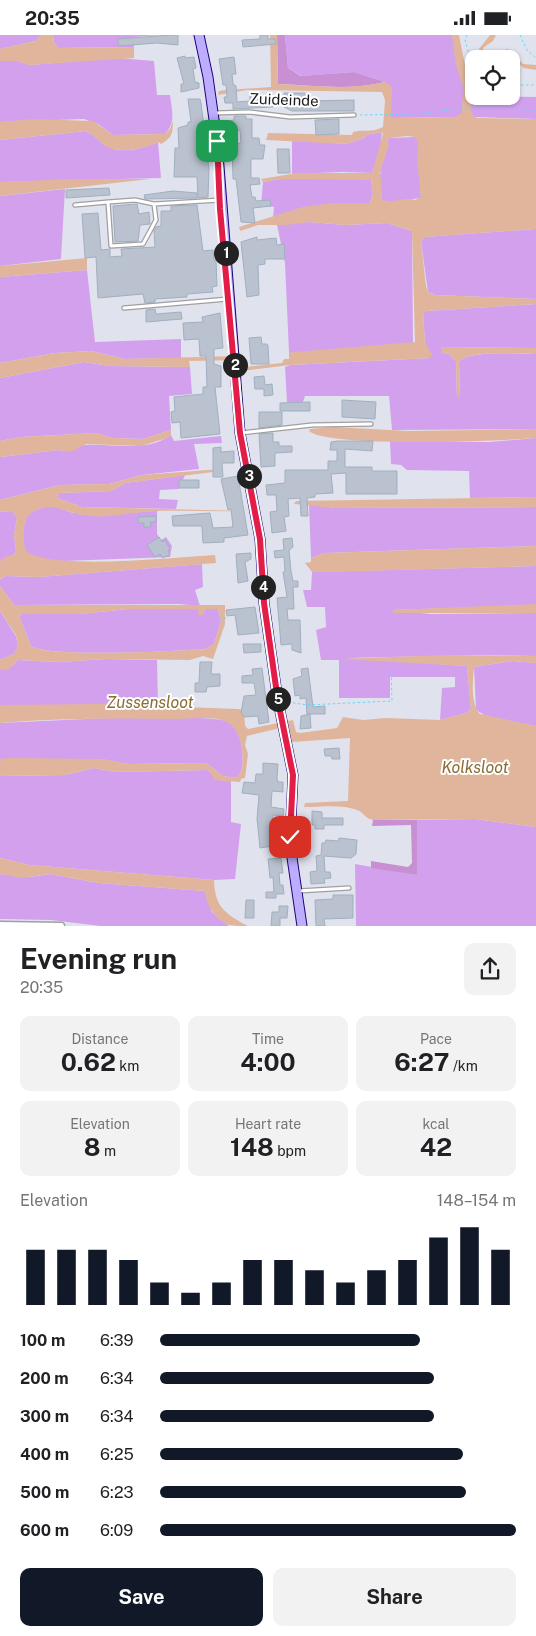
<!DOCTYPE html>
<meta charset="utf-8">
<style>
:root{--surface:#fff;--page:#f2f2f2;--text:#202124;--muted:#757577;--accent:#111827}
body{margin:0;font-family:"Public Sans",sans-serif;background:var(--page);color:var(--text);height:100vh;display:flex;flex-direction:column;font-size:19px;white-space:nowrap}
*{box-sizing:border-box;margin:0}
p{font-size:16px;color:var(--muted)}
.icon{flex:none;width:28px;height:28px;fill:none;stroke:currentColor;stroke-width:2;stroke-linecap:round;stroke-linejoin:round}
.map{position:relative;height:891px;overflow:hidden}
.panel{display:flex;flex-direction:column;background:var(--surface);flex:1}
.panel>*{flex:none}
.fabs{position:absolute;left:465px;top:15px;display:grid;gap:10px}
.fabs a{display:grid;place-items:center;width:55px;height:55px;border-radius:10px;background:var(--surface);box-shadow:0 1px 4px #0004;font-size:25px}
.pin{position:absolute;display:grid;place-items:center;width:42px;height:42px;color:#fff;margin:-21px;border-radius:10px;box-shadow:0 2px 8px #0006}
.km{position:absolute;width:25px;height:25px;margin:-12px;border-radius:50%;background:#222;color:#fff;font-size:14px;line-height:25px;text-align:center}
.round{display:grid;place-items:center;flex:none;width:52px;height:52px;border-radius:10px;background:var(--page)}
.head{display:flex;align-items:center;justify-content:space-between;height:85px;padding:0 20px}
h1{font-size:28px;font-weight:700;line-height:38px}
.metrics{display:grid;grid-template-columns:repeat(3,1fr);gap:8px;height:85px;padding:5px 20px}
.metrics div{display:grid;align-content:center;border-radius:10px;background:var(--page);text-align:center}
.metrics b{font-size:25px;font-weight:700}
.metrics small{font-size:14px;font-weight:400}
.metrics p{font-size:14px}
.chart{height:140px;padding:10px 20px}
.chart p{display:flex;justify-content:space-between}
.chart svg{width:100%;height:90px;margin-top:5px;stroke:var(--accent);stroke-width:6}
.cta{display:flex;gap:10px;margin-top:auto;padding:10px 20px}
.cta a{flex:1;height:58px;border-radius:10px;background:var(--accent);color:#fff;font-size:20px;font-weight:700;line-height:58px;text-align:center}
.cta a+a{background:var(--page);color:var(--text)}
ul{padding:0 20px;list-style:none;font-size:16px}
li{display:grid;grid-template-columns:80px 60px 1fr;align-items:center;height:38px}
li i{height:12px;border-radius:6px;background:var(--accent)}
.status{display:flex;justify-content:space-between;align-items:center;height:35px;padding:0 25px;background:var(--surface);direction:ltr}
.status svg{height:14px;fill:currentColor}
.map>svg:first-child{display:block}
.grass{fill:#d3a0ee}
.forest{fill:#c890d2}
.water{fill:#e1b59c;fill-rule:evenodd}
.building{fill:#b9c2ce;stroke:#a1afc1}
.lines{fill:none;stroke-linecap:round;stroke-linejoin:round}
.lane-casing{stroke:#a0a0a0;stroke-width:5.5}
.street-casing{stroke:#a0a0a0;stroke-width:9}
.secondary-casing{stroke:#1e0075;stroke-width:11}
.path{stroke:#60d8ff;stroke-width:1;stroke-dasharray:2.5 2.5;stroke-linecap:butt}
.lane{stroke:#fff;stroke-width:3}
.street{stroke:#fff;stroke-width:6}
.secondary{stroke:#bdadff;stroke-width:9}
.route-casing{stroke:#fff;stroke-width:10}
.route{stroke:#e11d48;stroke-width:6}
.labels{text-anchor:middle;stroke-width:4;stroke-linejoin:round;paint-order:stroke}
.street-label{font-size:15px;fill:#1c1c1c;stroke:#fff}
.water-label{font-size:16px;font-style:italic;fill:#8a6c34;stroke:#fff}
</style>
<div class="status"><b>20:35</b><svg viewBox="0 0 49 12"><path d="M0 12V9h3v3zM5 12V6h3v6zM10 12V3h3v9zM15 12V0h3v12zM26 1h20v11H26zM47 4h2v5h-2z"/></svg></div>
<div class="map">
<svg width="536" height="891" viewBox="0 0 536 891">
<rect width="100%" height="100%" fill="#e0e3ee"/>
<path class="grass" d="M0,0H41L36,6L0,14Z
M53,0H159L134,2V12L58,13L54,7Z
M285,0H452L464,52L462,79L455,82L391,83L385,47L354,37L302,41L288,33Z
M118,23L154,26L157,60H170C172,75 176,88 165,99L113,100L98,89L84,84L0,87V26H18L29,30Z
M471,59L474,61L536,62V84L473,82L470,76Z
M86,96C95,100 100,107 109,112C121,119 146,113 158,107L161,143L0,147V105Z
M382,97L380,117L372,138L342,137L292,139V105L346,109L364,103L365,100Z
M415,102L418,106L421,163L389,167L382,165L378,141L382,138L380,136L388,110L387,107L389,103Z
M351,143L371,145L373,158L370,168H334L273,183L274,172L261,170L263,147L280,144Z
M65,154L61,224L0,231V161Z
M309,187L345,190L387,188L412,196L413,309L289,318L285,228L277,190Z
M536,194V264L435,260L428,257L421,207L424,202Z
M87,235L95,307L181,304V323L124,324L91,316L55,318L0,328V242Z
M536,269V313L442,312L441,317L449,319L456,326L457,363L460,359L459,326C473,315 518,319 536,319V394L392,395L389,361H305L303,367H287L285,332L290,330L430,323L425,307L423,278L426,276Z
M84,327L110,331L190,332L192,359L169,361L171,395L143,404L113,403L96,398L21,402L0,406V343Z
M171,400L174,406L221,401L222,408L194,409L199,434L142,440L109,449L60,450L0,465V422L59,415C70,418 74,410 85,410C113,408 146,418 171,400Z
M536,403V462L470,463L469,436L407,435L401,430L391,429L390,406L489,407Z
M185,440L179,454L160,455L159,464L178,465L176,474L82,472L57,463L58,458L111,456L125,448Z
M309,469L335,473L536,472V511L325,518L311,523Z
M51,470L73,478L157,476V499L161,505L166,502L172,511L170,522L64,526C53,525 39,525 29,519C20,514 22,486 29,479C34,474 44,472 51,470Z
M12,476L17,483L14,500L16,516L14,520L0,526V477Z
M202,529L203,552L195,555L200,571L179,569L14,570L0,551V544L6,541L39,542Z
M536,531V570L393,575L430,579L536,578V621L476,620L348,623L467,631L471,674L467,678L440,685L442,653L455,652V642H390V663H339V625H321L316,595L326,592L325,572H307L303,555H311L312,537Z
M128,574H198L203,579L205,574H218L221,587L214,609L205,614C176,616 50,623 31,611L19,581L22,579H80Z
M0,576L16,601L18,612L14,619L0,625Z
M106,624L157,625L158,671L0,670V635L13,630L18,625L58,627Z
M512,626L536,628V691L486,681L476,675L474,632Z
M107,683C128,683 214,680 228,687C237,692 241,704 242,714C243,724 244,736 236,743L223,741L206,728L128,729L101,724H0V688Z
M94,733L115,737L208,735L219,745L231,746V787L241,789L235,844L214,845L29,830L0,823V741L65,740Z
M475,784L536,792V891H356L355,829L417,840V785Z
M0,839L29,842L50,839L99,848L205,856L212,877L229,891H101L51,885L0,884Z"/>
<path class="forest" d="M277,0H285L288,33L301,41L354,37L385,47C350,56 313,50 278,49Z
M373,785H417V840L371,833V826L408,832L412,828L411,790L372,791Z"/>
<path class="water" d="M41,0H53L54,7L58,13L134,12V23L29,30L18,26H0V14L36,6Z
M270,0H277L278,49C313,50 350,56 385,47L392,52L391,83L455,82L462,78L463,52L456,30L452,0H459L470,56H474V60H471V79L477,83L536,84V194L424,202L421,207L426,251L428,257L435,260L536,264V269L426,276L423,278L425,307L432,319L430,323L290,330L241,336L239,325L189,326L190,332L110,331L84,327L0,343V328L55,318L91,316L124,324L239,321L242,323L245,332L282,328L284,324H289V318L294,317L415,307L412,196L387,188L345,190L309,187L287,190H258L240,196L239,192L303,172L334,168H370L373,158L371,145L280,144L263,147L261,144L297,138H372L383,99L382,97L365,100L364,103L346,109L266,105L268,98L352,100L353,97C363,94 372,98 383,92L385,65L382,57L247,55L218,60L219,56L226,55L271,52ZM407,101L415,102L418,106L417,125L421,162L415,165C405,161 394,169 382,165L381,143L379,141L382,137L380,136L389,110L387,107L389,103Z
M490,0H496L493,6L483,13V17L487,20L508,14L523,29L536,30V35L524,33C519,30 517,23 513,20C503,13 494,24 485,24L479,14Z
M34,84L93,86L113,100L165,99L170,94L173,86C173,98 172,103 161,109L158,107C145,114 118,119 105,111C98,106 94,99 86,96L0,105V87Z
M74,144H150L0,161V147Z
M87,223V235L0,242V231Z
M441,312L536,313V319C518,319 472,315 459,326L460,359L459,363H457L456,326L449,319L441,317Z
M332,392L409,396L536,394V403C503,406 328,413 309,396L310,394Z
M171,395V400L167,403L141,411L86,409L71,417L59,415L0,422V406L21,402L96,398L114,403L143,404Z
M221,434V436L125,448L111,456L58,458L57,463L82,472L246,476C215,477 185,475 154,476C133,477 111,483 90,481C68,480 53,464 32,477C22,483 22,506 26,516C50,536 179,522 215,520L216,528L39,542L6,541L0,544V526L5,522L14,520L16,516L14,500L17,483L12,476L0,477V465L60,450L109,449L142,440Z
M536,462V472L335,473L294,469L296,466Z
M536,511V531L328,537H312L305,528L311,527V523L325,518Z
M0,551L14,570H225V589L213,624L203,621L190,625L106,624L58,627L18,625L9,634L0,635V625L14,619L18,612L16,600L0,576ZM128,574H198L199,580H203L205,574H218L221,587L214,609L205,614C177,616 49,623 31,611L19,581L22,579H81Z
M536,569V578H393V575Z
M446,620L536,621V628L512,626L474,632C473,645 470,668 480,679L536,691V792L475,784L373,785C365,784 364,777 357,775C342,769 321,772 304,772L305,768L348,766L350,703L292,707L289,691L247,701L245,710L248,719L245,743L241,744L240,747L215,745L208,735L115,737L94,733L65,740L0,741V724L9,723L102,724L128,729L206,728L223,741L236,743C244,736 243,724 242,715C241,705 237,694 229,688C216,680 191,684 176,684C117,683 59,683 0,688V670L103,669L238,674L244,675L245,691L248,694L293,685L296,697L300,698L337,693L343,682L363,685L386,683L440,685L467,678L471,674L467,631L339,624Z
M0,823L29,830L214,845C215,872 224,878 248,891C243,891 234,891 229,890C215,885 206,869 205,856L99,848L50,839L21,843L0,839Z"/>
<path class="building" d="M170,0H178V10L157,8L118,11V4Z
M260,0H268V4H275L276,9L243,12L242,5L260,4Z
M185,21V23L194,22L196,33L193,34L195,47L199,48V53L181,57V49H184L177,23Z
M234,22L236,39H232L233,49L236,51L237,67L250,66V59H261V66H272L273,72L233,74V68H225L224,62H227L226,50H223L219,24Z
M284,58H305V66L354,65V76H292L284,72Z
M188,64H200L201,68L209,134L208,162L198,163L197,142H174L175,113H179L178,93L188,90V87H191Z
M234,81H246V84H252V103H259L260,110H265L263,124H251V143H259L260,149L250,150L252,162H255L256,166L270,165L271,171L253,173L255,188L241,187L236,144H233L232,109L241,108L240,95L228,97L227,86L234,85Z
M339,84V99L316,100L315,85Z
M277,114H289L290,138H278Z
M109,153L110,160L66,163V155Z
M173,156L197,158V163L145,164L144,160Z
M137,169L139,179L149,177L150,189L140,190L138,206L115,207L113,171Z
M197,170L203,216L213,215L214,225H216L217,251L212,252L213,257L187,259V262L155,264V267L145,268L143,259L98,263L96,222L85,223L82,179L98,178L101,215L110,214V222L122,221L121,214L155,212L154,196L156,192L161,191V176H171V171Z
M257,202V205L276,203L277,210L284,209L285,224H265V229L258,230L259,260L247,262L241,207Z
M155,274L156,279L181,277L182,284L146,287V275Z
M220,278L223,313L214,314V329L221,331V352H215L220,399L181,403L180,387L172,388L171,377L175,376L174,362L203,359V352H207L206,321H200L199,304L184,305L183,288L203,287L202,282Z
M261,302L262,309H267L268,311L269,329H251L249,303Z
M264,341L265,350L272,349L273,360L264,361V354H255L254,342Z
M342,365L376,367L375,384L342,382Z
M310,367V376H280V368Z
M259,377H282V390L259,393Z
M273,398V407H279V411H292V417L275,418V431L261,432L259,399Z
M338,406H373L372,416L345,414V432H372V436H397V459H346V438L331,439L333,458L315,459V462L307,463L308,481H301L300,463L288,464L289,481L284,482L286,496L272,498L270,477L277,476L276,460H267L266,450L285,448V435H328V426H337V415H330L331,407Z
M221,412V417L234,416V428H222L223,442H213V413Z
M238,441L248,500L224,503V507L203,508L202,491H173L172,481L210,478L213,493L233,492L231,474L228,475L221,444Z
M179,445H199V453H179Z
M156,481V487H150L151,492H144V488H138V482Z
M159,502L162,507L165,505L170,514L168,515L170,519L163,523L160,519L155,522L147,510Z
M292,503L293,512L289,515L291,536L293,546H298V552H293L294,574H287L288,585H300L301,618L292,615V609L281,610L277,563L287,562L283,537H285L284,522L275,523L274,516L284,515L283,504Z
M251,518V524L245,527L248,546L238,548L236,519Z
M255,572L259,598L238,600L235,580L227,581L226,575Z
M243,609H261V617L244,618Z
M200,627H212L211,639H220V651L207,652L206,657H195V648H199Z
M262,633L269,687L259,689L258,681L244,682L241,678L244,661L256,660L254,648H242V641L253,640L252,634Z
M308,633L313,672L325,671V679H307L306,663L300,664V660L295,661L293,644L302,641L301,634Z
M310,679L311,693L300,694L301,681Z
M339,713L340,724H332L331,721H325L324,714Z
M263,728L278,729L277,743L278,747H283V757L272,756L271,772L284,774L283,781L273,780L272,789L278,794L279,810L260,813L257,784L259,760L242,758L244,747L255,748L256,739H263Z
M312,776L322,777V783H343V790H324V794H315V790H312Z
M339,803L357,805L356,819L351,823L324,821L325,837H330L331,843L324,844L325,848L311,849L310,837L317,836L316,821L321,820L322,808H325L326,805L338,806Z
M281,823L283,838H279L280,850H283L284,859H276V863H266V857H274L273,842L270,843L268,824Z
M333,860H353V883L324,884L325,891H316L315,865L333,864Z
M246,865H254V883H245Z
M279,871H288L287,883H280V891H271L272,877H279Z"/>
<g class="lines">
<g class="lane-casing">
<path id="lane" d="M215,78L249,77L290,82L354,80
M154,169L135,165L108,167L111,211L143,209L156,185L154,169L220,165
M75,170L108,167
M124,273L228,264
M241,398L312,390L371,389
M298,856L349,853"/>
</g>
<g class="street-casing">
<path id="street" d="M0,890L61,891"/>
</g>
<g class="secondary-casing">
<path id="secondary" d="M199,0L208,42L217,106L240,398L260,504L264,568L278,666L293,740L290,809L302,891"/>
</g>
<path class="path" d="M467,0L465,5L474,39
M520,0L527,15L536,23
M511,50H536
M493,73L494,61
M360,80L414,79L461,74L536,75
M219,584L226,583
M288,667L307,670L392,666L391,634"/>
<use href="#lane" class="lane"/>
<use href="#street" class="street"/>
<use href="#secondary" class="secondary"/>
</g>
<g class="lines">
<g class="route-casing">
<path id="route" d="M217,106L220,174L240,398L260,504L264,568L278,666L293,740L290,802"/>
</g>
<use href="#route" class="route"/>
</g>
<g class="labels">
<g class="street-label">
<text transform="translate(284 65) rotate(2)" y="5">Zuideinde</text>
</g>
<g class="water-label">
<text x="150" y="673">Zussensloot</text>
<text x="475" y="738">Kolksloot</text>
</g>
</g>
</svg>
<div class="fabs">
<a><svg class="icon" aria-label="locate" viewBox="0 0 24 24"><circle cx="12" cy="12" r="6"/><path d="M12 2v4M12 18v4M2 12h4M18 12h4"/></svg></a>
</div>
<div class="pin" style="left:217px;top:106px;background:#1e9e55"><svg class="icon" aria-label="arrive" viewBox="0 0 24 24"><path d="M6 21V4h12l-3 4 3 4H6"/></svg></div>
<div class="pin" style="left:290px;top:802px;background:#d93025"><svg class="icon" aria-label="check" viewBox="0 0 24 24"><path d="M5 12l5 5 9-10"/></svg></div>
<b class="km" style="left:226px;top:218px">1</b>
<b class="km" style="left:235px;top:330px">2</b>
<b class="km" style="left:249px;top:441px">3</b>
<b class="km" style="left:263px;top:552px">4</b>
<b class="km" style="left:278px;top:664px">5</b>
</div>
<section class="panel">
<div class="head"><div><h1>Evening run</h1><p>20:35</p></div><a class="round"><svg class="icon" aria-label="share" viewBox="0 0 24 24"><path d="M12 15V3M7 8l5-5 5 5M5 13v7h14v-7"/></svg></a></div>
<div class="metrics">
<div><p>Distance</p><b>0.62<small> km</small></b></div>
<div><p>Time</p><b>4:00</b></div>
<div><p>Pace</p><b>6:27<small> /km</small></b></div>
</div>
<div class="metrics">
<div><p>Elevation</p><b>8<small> m</small></b></div>
<div><p>Heart rate</p><b>148<small> bpm</small></b></div>
<div><p>kcal</p><b>42</b></div>
</div>
<div class="chart"><p><span>Elevation</span>148–154 m</p>
<svg viewBox="0 0 160 44" preserveAspectRatio="none"><path d="M5 44V17M15 44V17M25 44V17M35 44V22M45 44V33M55 44V38M65 44V33M75 44V22M85 44V22M95 44V27M105 44V33M115 44V27M125 44V22M135 44V11M145 44V6M155 44V17"/></svg>
</div>
<ul>
<li><b>100 m</b>6:39<i style="width:73%"></i></li>
<li><b>200 m</b>6:34<i style="width:77%"></i></li>
<li><b>300 m</b>6:34<i style="width:77%"></i></li>
<li><b>400 m</b>6:25<i style="width:85%"></i></li>
<li><b>500 m</b>6:23<i style="width:86%"></i></li>
<li><b>600 m</b>6:09<i style="width:100%"></i></li>
</ul>
<div class="cta"><a>Save</a><a>Share</a></div>
</section>
